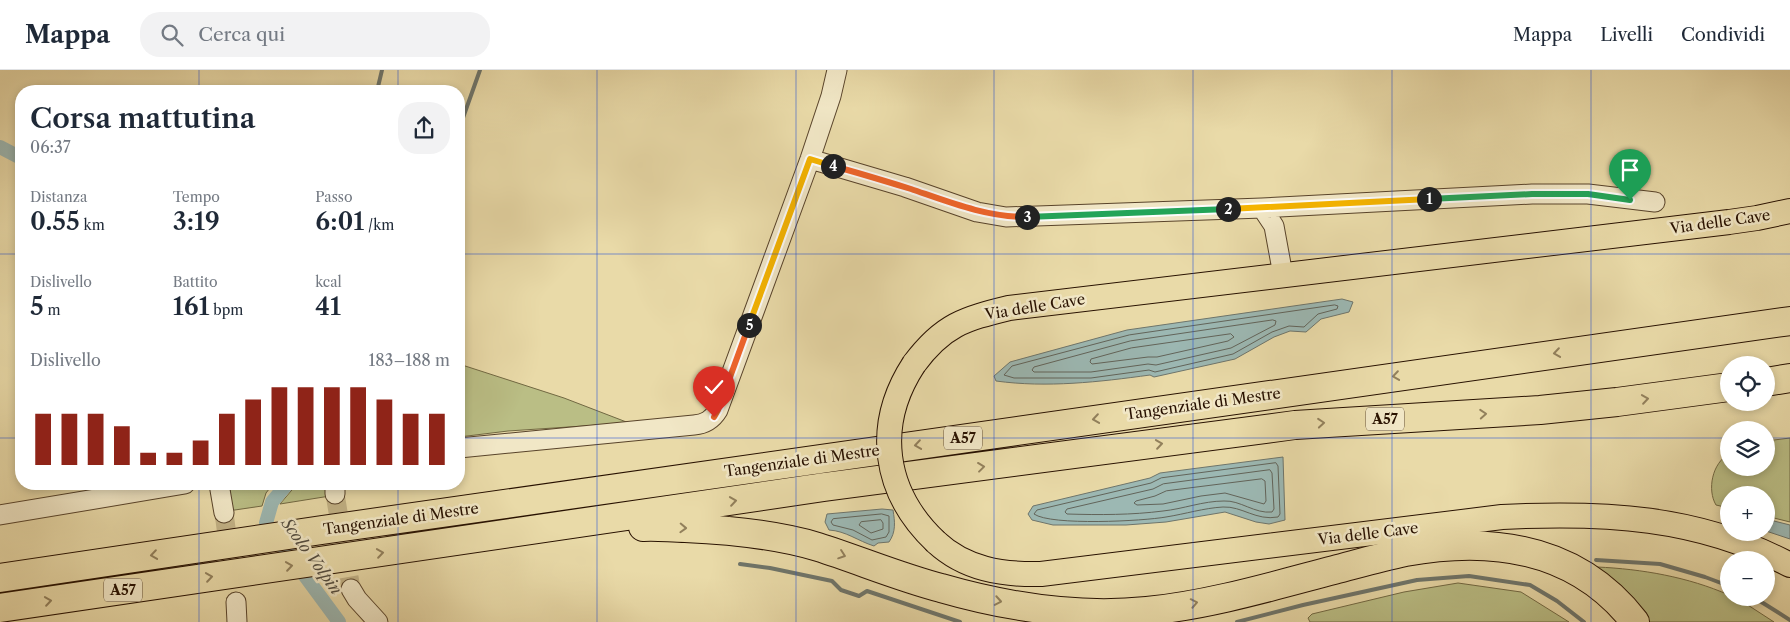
<!DOCTYPE html>
<html lang="it">
<meta charset="utf-8">
<style>
:root{--surface:#fff;--page:#f2f2f3;--text:#1f2937;--muted:#747a83;--line:#e0e1e3;--accent:#8f2418}
body{margin:0;font-family:"Libre Caslon Text",serif;background:var(--page);color:var(--text);height:100vh;display:flex;flex-direction:column;font-size:19px;white-space:nowrap}
*{box-sizing:border-box;margin:0}
p{font-size:16px;color:var(--muted)}
.icon{flex:none;width:28px;height:28px;fill:none;stroke:currentColor;stroke-width:2;stroke-linecap:round;stroke-linejoin:round}
.map{position:relative;flex:1;overflow:hidden}
.side{position:absolute;left:15px;top:15px;width:450px;height:405px;display:flex;flex-direction:column;background:var(--surface);border-radius:20px;box-shadow:0 2px 8px #0003}
.side>*{flex:none}
.tools{position:absolute;left:1720px;top:286px;display:grid;gap:10px}
.tools a{display:grid;place-items:center;width:55px;height:55px;border-radius:50%;background:var(--surface);box-shadow:0 2px 8px #0003;font-size:25px}
.pin{position:absolute;display:grid;place-items:center;width:42px;height:42px;color:#fff;margin:-51px -21px;border-radius:50% 50% 50% 0;rotate:-45deg;box-shadow:0 0 5px #0007}
.pin .icon{rotate:45deg}
.km{position:absolute;width:25px;height:25px;margin:-12px;border-radius:50%;background:#222;color:#fff;font-size:14px;line-height:25px;text-align:center}
.round{display:grid;place-items:center;flex:none;width:52px;height:52px;border-radius:20px;background:var(--page)}
.overview{display:flex;align-items:center;justify-content:space-between;height:85px;padding:0 15px}
h1{font-size:28px;font-weight:600;line-height:38px}
.stats{display:grid;grid-template-columns:repeat(3,1fr);gap:8px;height:85px;padding:5px 15px}
.stats div{display:grid;align-content:center}
.stats b{font-size:25px;font-weight:600}
.stats small{font-size:14px;font-weight:400}
.stats p{font-size:14px}
.chart{height:140px;padding:10px 15px}
.chart p{display:flex;justify-content:space-between}
.chart svg{width:100%;height:90px;margin-top:5px;stroke:var(--accent);stroke-width:6}
header{display:flex;align-items:center;gap:30px;box-sizing:border-box;height:70px;padding:0 25px;background:var(--surface);border-bottom:1px solid var(--line)}
header strong{font-size:24px}
nav{display:flex;gap:28px;margin-inline-start:auto;font-size:18px}
.search{width:350px;height:45px;background:var(--page);display:flex;align-items:center;gap:12px;box-sizing:border-box;padding:0 18px;border-radius:20px;color:var(--muted);font-size:19px}
.map>svg:first-child{display:block}
.green{fill:#babe85;stroke:#716842}
.water{fill:#9cb8b3;stroke:#6e756b}
.lines{fill:none;stroke-linecap:round;stroke-linejoin:round}
.shore{stroke:#62645a;stroke-width:1}
.stream{stroke:#6e756b;stroke-width:4}
.canal{stroke:#9cb8b3;stroke-width:14}
.minor-tunnel{stroke:#c2b286;stroke-width:19;stroke-dasharray:19 9;stroke-linecap:butt}
.minor-casing{stroke:#58432a;stroke-width:21}
.major-casing{stroke:#281100;stroke-width:26}
.highway-casing{stroke:#281100;stroke-width:30}
.minor{stroke:#f1e7c6;stroke-width:19}
.major{stroke:#e9daa8;stroke-width:24}
.highway{stroke:#e9daa8;stroke-width:28}
.major-bridge-casing{stroke:#281100;stroke-width:26;stroke-linecap:butt}
.major-bridge{stroke:#e9daa8;stroke-width:24}
.oneway{stroke:#92805c}
.split-1-casing{stroke:#fff;stroke-width:10}
.split-2-casing{stroke:#fff;stroke-width:10}
.split-3-casing{stroke:#fff;stroke-width:10}
.split-4-casing{stroke:#fff;stroke-width:10}
.split-5-casing{stroke:#fff;stroke-width:10}
.split-6-casing{stroke:#fff;stroke-width:10}
.split-1{stroke:#22a559;stroke-width:6}
.split-2{stroke:#f5b400;stroke-width:6}
.split-3{stroke:#22a559;stroke-width:6}
.split-4{stroke:#f0652b;stroke-width:6}
.split-5{stroke:#f5b400;stroke-width:6}
.split-6{stroke:#f0652b;stroke-width:6}
.grid{fill:none;stroke:#1d4ed8;stroke-width:1;stroke-opacity:0.55}
.labels{text-anchor:middle;stroke-width:5;stroke-linejoin:round;paint-order:stroke}
.shield{fill:#f1e7c6;stroke:#64513b;stroke-width:1}
.shield-label{font-size:14px;font-weight:bold;fill:#281100}
.street-label{font-size:15px;fill:#281100;stroke:#f1e7c6}
.water-label{font-size:16px;font-style:italic;fill:#514b3f;stroke:#f1e7c6}
</style>
<header>
<strong>Mappa</strong>
<div class="search"><svg class="icon" aria-label="search" viewBox="0 0 24 24"><circle cx="10" cy="10" r="6"/><path d="M15 15l6 6"/></svg>Cerca qui</div>
<nav><a>Mappa</a><a>Livelli</a><a>Condividi</a></nav>
</header>
<div class="map">
<svg width="1790" height="552" viewBox="0 0 1790 552">
<rect width="100%" height="100%" fill="#e9daa8"/>
<filter id="stains"><feTurbulence type="fractalNoise" baseFrequency=".004" numOctaves="4"/><feColorMatrix values="0 0 0 0 .2 0 0 0 0 .09 0 0 0 0 .02 0 0 0 .5 -.17"/></filter>
<radialGradient id="worn" r=".72"><stop offset=".6" stop-color="#630" stop-opacity="0"/><stop offset="1" stop-color="#630" stop-opacity=".3"/></radialGradient>
<path class="green" d="M459,294L564,328L629,353L508,361L459,367Z
M1790,368V452L1766,446V425H1729V438L1716,435C1707,420 1712,393 1729,384V398H1766V371Z
M232,414H273L266,423L262,436L228,441L229,424Z
M297,414H331L330,426L280,434Z
M1597,497C1642,499 1688,507 1729,525V528H1737L1774,552H1647L1595,502Z
M1458,513L1521,522L1569,552H1310L1308,548L1312,544L1404,522Z"/>
<path class="water" d="M1342,229L1353,232L1349,242L1321,249L1306,262L1290,261L1274,267L1235,289L1154,307L1150,305C1099,312 1047,318 996,311L994,306L1010,292L1127,260Z
M1283,387L1285,450L1269,454L1256,452L1225,442L1166,452L1126,455H1053L1032,450L1028,444L1033,436L1150,408L1160,403Z
M882,439L893,440C895,452 896,462 889,472L878,473L874,476C858,471 846,461 829,460L825,452L827,444Z
M1766,449L1790,455V469L1766,461Z"/>
<g class="lines">
<path class="shore" d="M1335,235L1338,236L1337,239L1318,244L1304,257L1289,256L1272,262L1233,284L1155,302L1149,300L1091,308H1014L1004,305L1012,296L1129,265Z
M1273,250L1276,251L1275,255L1231,278L1156,295L1148,294L1091,302H1034L1032,300L1034,297L1130,271Z
M1231,264L1234,267L1228,271L1157,287H1148L1092,294L1090,292L1091,289L1131,278Z
M1276,393L1278,396L1280,444L1278,447C1256,451 1242,436 1223,437C1204,438 1185,444 1166,447C1144,451 1051,456 1034,444L1037,440L1151,413L1161,408Z
M1270,400L1272,403L1274,439L1272,442C1255,444 1240,430 1224,431C1203,431 1183,439 1163,441C1132,445 1099,445 1067,444L1065,442L1067,439L1153,419L1163,414Z
M1262,409L1265,411L1266,431L1264,434L1225,423L1201,426L1163,434L1137,435L1134,433L1136,431L1155,426L1166,421Z
M882,444L889,446V462L886,467L872,470L853,460L833,455L831,452L833,449Z
M881,450L883,453V459L871,463L859,455L861,452Z"/>
<path class="stream" d="M377,21L382,0
M459,59L480,0
M1596,490L1660,494L1705,507L1729,516
M740,494L770,498L832,511L841,520L859,526L867,521L960,552
M1755,528L1790,550
M1237,552L1303,535L1417,510L1469,506L1530,515L1557,531L1584,552"/>
<path class="canal" d="M0,77L21,88
M287,414L272,432L266,453L339,552"/>
<path class="minor-tunnel" d="M335,424L351,519
M224,443L236,532"/>
<g class="minor-casing">
<path id="minor" d="M810,89L905,117L977,142L1006,147L1262,138L1532,124H1588L1655,132
M1262,138L1274,156L1283,205
M459,378L694,355C705,354 712,350 718,340L810,89L831,26L837,0
M219,414L224,443
M335,424V414
M0,445L185,414
M351,519L357,529L378,552
M236,532L237,552"/>
</g>
<g class="major-casing">
<path id="major" d="M914,294C943,255 964,249 1009,238L1729,152L1757,148L1790,141
M936,472C965,499 1002,505 1041,504L1502,447C1603,442 1698,446 1790,495"/>
</g>
<g class="highway-casing">
<path id="highway" d="M1766,312L1790,308
M643,457C657,456 671,458 685,458C729,460 776,464 818,477C859,490 899,507 941,518C1007,537 1078,548 1147,541C1209,535 1273,516 1334,500C1357,494 1381,487 1405,482C1492,466 1577,477 1635,552
M0,508L322,460L1790,251
M0,538L824,417L1295,355L1540,340L1617,332L1729,317"/>
</g>
<use href="#minor" class="minor"/>
<use href="#major" class="major"/>
<use href="#highway" class="highway"/>
<g class="major-bridge-casing">
<path id="major-bridge" d="M914,294C874,355 883,422 936,472"/>
</g>
<use href="#major-bridge" class="major-bridge"/>
</g>
<defs><path id="oneway-chevron" d="M-2-3.5L2.5 0L-2 3.5" fill="none" stroke-width="1.6" stroke-linecap="round" stroke-linejoin="round" transform="scale(1.25)"/></defs>
<g class="oneway">
<use href="#oneway-chevron" transform="translate(1557 283) rotate(172)"/>
<use href="#oneway-chevron" transform="translate(1396 306) rotate(172)"/>
<use href="#oneway-chevron" transform="translate(1645 329) rotate(-8)"/>
<use href="#oneway-chevron" transform="translate(1483 344) rotate(-4)"/>
<use href="#oneway-chevron" transform="translate(1096 349) rotate(172)"/>
<use href="#oneway-chevron" transform="translate(1321 353) rotate(-5)"/>
<use href="#oneway-chevron" transform="translate(1159 374) rotate(-8)"/>
<use href="#oneway-chevron" transform="translate(918 375) rotate(172)"/>
<use href="#oneway-chevron" transform="translate(981 397) rotate(-7)"/>
<use href="#oneway-chevron" transform="translate(733 431) rotate(-8)"/>
<use href="#oneway-chevron" transform="translate(683 458) rotate(2)"/>
<use href="#oneway-chevron" transform="translate(380 483) rotate(-8)"/>
<use href="#oneway-chevron" transform="translate(154 485) rotate(172)"/>
<use href="#oneway-chevron" transform="translate(842 485) rotate(19)"/>
<use href="#oneway-chevron" transform="translate(289 496) rotate(-8)"/>
<use href="#oneway-chevron" transform="translate(209 507) rotate(-8)"/>
<use href="#oneway-chevron" transform="translate(48 531) rotate(-8)"/>
<use href="#oneway-chevron" transform="translate(998 531) rotate(10)"/>
<use href="#oneway-chevron" transform="translate(1194 533) rotate(-11)"/>
</g>
<g class="lines">
<g class="split-1-casing">
<path id="split-1" d="M1429,129L1532,124H1588L1630,130"/>
</g>
<g class="split-2-casing">
<path id="split-2" d="M1228,139L1429,129"/>
</g>
<g class="split-3-casing">
<path id="split-3" d="M1027,147L1228,139"/>
</g>
<g class="split-4-casing">
<path id="split-4" d="M833,96C859,103 885,111 911,119C949,132 986,147 1027,147"/>
</g>
<g class="split-5-casing">
<path id="split-5" d="M749,255L810,89L833,96"/>
</g>
<g class="split-6-casing">
<path id="split-6" d="M714,347L718,340L749,255"/>
</g>
<use href="#split-1" class="split-1"/>
<use href="#split-2" class="split-2"/>
<use href="#split-3" class="split-3"/>
<use href="#split-4" class="split-4"/>
<use href="#split-5" class="split-5"/>
<use href="#split-6" class="split-6"/>
</g>
<path class="grid" d="M199,0V21M398,0V21M597,0V552M796,0V552M994,0V552M1193,0V552M1392,0V552M1591,0V552M0,184H21M459,184H1790M0,368H21M459,368H1729M1766,368H1790M199,414V552M398,414V552"/>
<g class="labels">
<g class="shield">
<rect x="1366" y="337.5" width="38" height="23" rx="4"/>
<rect x="944" y="356.5" width="38" height="23" rx="4"/>
<rect x="104" y="508.5" width="38" height="23" rx="4"/>
</g>
<g class="shield-label">
<text x="1385" y="354">A57</text>
<text x="963" y="373">A57</text>
<text x="123" y="525">A57</text>
</g>
<g class="street-label">
<text transform="translate(1720 152) rotate(-8)" y="5">Via delle Cave</text>
<text transform="translate(1035 237) rotate(-9)" y="5">Via delle Cave</text>
<text transform="translate(1203 334) rotate(-8)" y="5">Tangenziale di Mestre</text>
<text transform="translate(802 391) rotate(-8)" y="5">Tangenziale di Mestre</text>
<text transform="translate(401 449) rotate(-8)" y="5">Tangenziale di Mestre</text>
<text transform="translate(1368 464) rotate(-7)" y="5">Via delle Cave</text>
</g>
<g class="water-label">
<text transform="translate(312 486) rotate(54)" y="6">Scolo Volpin</text>
</g>
</g>
<rect width="100%" height="100%" filter="url(#stains)"/>
<rect width="100%" height="100%" fill="url(#worn)"/>
</svg>
<div class="tools">
<a><svg class="icon" aria-label="locate" viewBox="0 0 24 24"><circle cx="12" cy="12" r="6"/><path d="M12 2v4M12 18v4M2 12h4M18 12h4"/></svg></a>
<a><svg class="icon" aria-label="layers" viewBox="0 0 24 24"><path d="M12 4l9 5-9 5-9-5zM3 14l9 5 9-5"/></svg></a>
<a>+</a>
<a>−</a>
</div>
<div class="pin" style="left:1630px;top:130px;background:#1e9e55"><svg class="icon" aria-label="arrive" viewBox="0 0 24 24"><path d="M6 21V4h12l-3 4 3 4H6"/></svg></div>
<div class="pin" style="left:714px;top:347px;background:#d93025"><svg class="icon" aria-label="check" viewBox="0 0 24 24"><path d="M5 12l5 5 9-10"/></svg></div>
<b class="km" style="left:1429px;top:129px">1</b>
<b class="km" style="left:1228px;top:139px">2</b>
<b class="km" style="left:1027px;top:147px">3</b>
<b class="km" style="left:833px;top:96px">4</b>
<b class="km" style="left:749px;top:255px">5</b>
<section class="side">
<div class="overview"><div><h1>Corsa mattutina</h1><p>06:37</p></div><a class="round"><svg class="icon" aria-label="share" viewBox="0 0 24 24"><path d="M12 15V3M7 8l5-5 5 5M5 13v7h14v-7"/></svg></a></div>
<div class="stats">
<div><p>Distanza</p><b>0.55<small> km</small></b></div>
<div><p>Tempo</p><b>3:19</b></div>
<div><p>Passo</p><b>6:01<small> /km</small></b></div>
</div>
<div class="stats">
<div><p>Dislivello</p><b>5<small> m</small></b></div>
<div><p>Battito</p><b>161<small> bpm</small></b></div>
<div><p>kcal</p><b>41</b></div>
</div>
<div class="chart"><p><span>Dislivello</span>183–188 m</p>
<svg viewBox="0 0 160 44" preserveAspectRatio="none"><path d="M5 44V19M15 44V19M25 44V19M35 44V25M45 44V38M55 44V38M65 44V32M75 44V19M85 44V12M95 44V6M105 44V6M115 44V6M125 44V6M135 44V12M145 44V19M155 44V19"/></svg>
</div>
</section>
</div>
